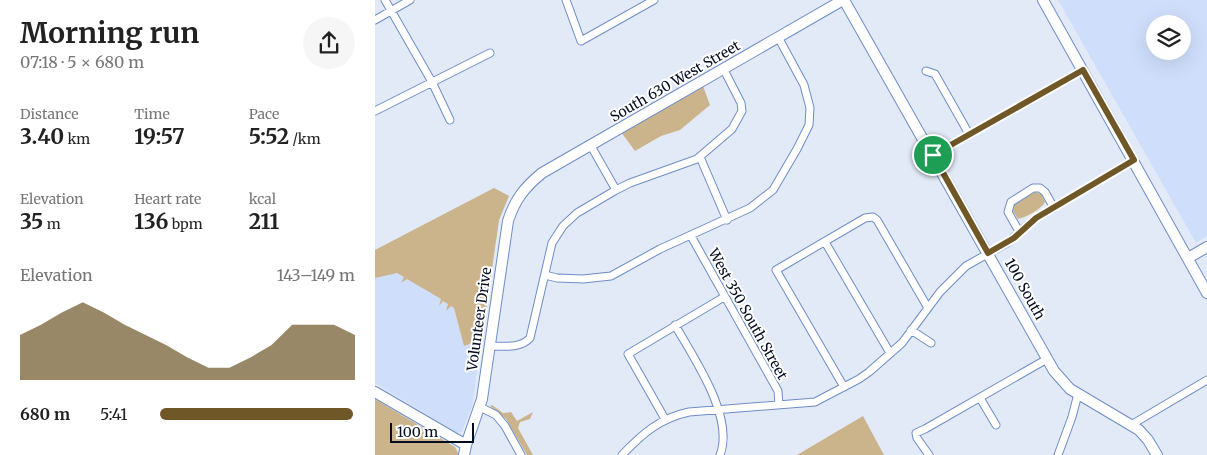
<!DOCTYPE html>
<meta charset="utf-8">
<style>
:root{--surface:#fff;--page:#f6f6f6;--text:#222;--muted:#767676;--accent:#6f5727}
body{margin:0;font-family:Merriweather,serif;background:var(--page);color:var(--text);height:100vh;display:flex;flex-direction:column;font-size:19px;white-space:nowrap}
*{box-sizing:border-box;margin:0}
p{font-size:16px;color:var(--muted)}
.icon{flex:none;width:28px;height:28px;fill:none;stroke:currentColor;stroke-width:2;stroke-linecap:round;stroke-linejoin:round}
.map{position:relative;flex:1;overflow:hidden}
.drawer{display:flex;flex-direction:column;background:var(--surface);width:375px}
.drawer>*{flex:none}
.controls{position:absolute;left:771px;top:15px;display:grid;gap:10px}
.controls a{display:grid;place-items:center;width:45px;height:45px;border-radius:50%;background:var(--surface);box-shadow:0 5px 20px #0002;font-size:25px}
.scale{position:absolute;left:15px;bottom:12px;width:84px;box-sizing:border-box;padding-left:5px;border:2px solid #030c21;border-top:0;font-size:14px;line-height:18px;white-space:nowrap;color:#030c21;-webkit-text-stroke:4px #fff;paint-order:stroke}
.pin{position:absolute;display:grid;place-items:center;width:42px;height:42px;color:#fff;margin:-21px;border:2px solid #fff;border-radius:50%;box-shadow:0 1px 5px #0007}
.round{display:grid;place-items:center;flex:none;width:52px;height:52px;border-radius:26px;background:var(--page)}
.head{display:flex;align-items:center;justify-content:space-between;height:85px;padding:0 20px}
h1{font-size:28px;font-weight:700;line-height:38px}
.metrics{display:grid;grid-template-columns:repeat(3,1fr);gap:8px;height:85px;padding:5px 20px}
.metrics div{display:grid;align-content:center}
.metrics b{font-size:21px;font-weight:700}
.metrics small{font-size:14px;font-weight:400}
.metrics p{font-size:14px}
.chart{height:140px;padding:10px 20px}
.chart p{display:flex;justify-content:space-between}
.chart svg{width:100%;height:90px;margin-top:5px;fill:var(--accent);opacity:.7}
ul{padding:0 20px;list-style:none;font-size:16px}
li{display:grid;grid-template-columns:80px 60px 1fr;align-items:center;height:38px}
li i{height:12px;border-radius:6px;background:var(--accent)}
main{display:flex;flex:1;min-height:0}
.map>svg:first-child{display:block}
.built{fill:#cfdffb;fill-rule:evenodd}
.green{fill:#cbb48b}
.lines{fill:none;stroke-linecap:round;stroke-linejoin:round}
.street-casing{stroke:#6d8dc7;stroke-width:9}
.secondary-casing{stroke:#6d8dc7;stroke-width:12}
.street{stroke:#fff;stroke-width:7}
.secondary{stroke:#fff;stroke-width:10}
.route-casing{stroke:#fff;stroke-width:10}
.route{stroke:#6f5727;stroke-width:6}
.labels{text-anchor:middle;stroke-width:4;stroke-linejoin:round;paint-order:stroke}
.street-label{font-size:14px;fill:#030c21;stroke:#fff}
</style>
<main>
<section class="drawer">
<div class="head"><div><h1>Morning run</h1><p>07:18 · 5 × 680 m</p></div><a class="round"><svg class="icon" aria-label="share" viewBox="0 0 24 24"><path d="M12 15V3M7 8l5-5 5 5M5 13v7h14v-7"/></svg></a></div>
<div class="metrics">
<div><p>Distance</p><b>3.40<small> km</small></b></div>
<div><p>Time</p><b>19:57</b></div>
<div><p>Pace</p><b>5:52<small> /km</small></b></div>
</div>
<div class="metrics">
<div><p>Elevation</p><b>35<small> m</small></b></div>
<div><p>Heart rate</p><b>136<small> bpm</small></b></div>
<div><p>kcal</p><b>211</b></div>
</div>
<div class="chart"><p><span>Elevation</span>143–149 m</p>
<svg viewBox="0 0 160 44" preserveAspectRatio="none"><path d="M0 44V22L10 17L20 11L30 6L40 11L50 17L60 22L70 27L80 33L90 38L100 38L110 33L120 27L130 17L140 17L150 17L160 22V44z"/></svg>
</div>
<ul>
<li><b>680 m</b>5:41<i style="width:99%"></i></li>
</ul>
</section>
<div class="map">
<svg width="832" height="455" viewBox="0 0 832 455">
<rect width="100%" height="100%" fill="#e3eaf7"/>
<path class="built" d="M683,0H832V236L821,243ZM780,24H808V51H780Z
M119,188L134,196L124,220L97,406L87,432L82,433L0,383V250Z"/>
<path class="green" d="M328,86L335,105L305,130L286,136L260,151L246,132Z
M119,188L134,196L124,220L106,345L97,343L89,346L79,308L76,306L71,311L73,304L68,301L64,306L66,299L32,279L26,283L29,277L22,273L0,278V250Z
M660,192L666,194L670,202C666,209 652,217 643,219L638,211L639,205Z
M0,399L80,447L84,455H0Z
M117,405L128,413L136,412L142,421L158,412L155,419L145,422L143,428L158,455H152L131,419L115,406Z
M488,416L509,455H422Z"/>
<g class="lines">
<g class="street-casing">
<path id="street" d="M10,0L57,82L75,120
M191,0L206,41L279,0
M0,20L35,0
M551,71L560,74L594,134
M0,111L115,53
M216,146L241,190
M558,155L708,70
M325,157L352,220
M645,233L633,212L636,202L658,188H665L670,192L679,208
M316,236L403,391L404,405
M450,242L515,353
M170,275L182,278L208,279L236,276L285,249L375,208L398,190L422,149L434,125L435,108L429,85L403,37
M300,325C318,357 360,417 345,455
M536,330L556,343
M114,346C129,346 145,349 155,338L177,243L188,226L202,213L241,190L255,183L322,159L357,129L367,111L366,103L348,68
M469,387L401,270L490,218L498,217L502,220L553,308
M605,398L621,425
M105,407L121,415L130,426L146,455
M290,419L253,354L349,297
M756,425L832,380
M247,455C267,434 285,418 314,412L440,402L484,379L494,372L527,343L565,292L591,266L632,243L661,218L759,160
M554,455L542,438L541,433L550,429L672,359
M683,455L697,417L703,394"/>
</g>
<g class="secondary-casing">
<path id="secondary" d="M469,0L679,371L695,389L764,430L773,440L782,455
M668,0L832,293
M813,258L832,247
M0,392L91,445
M89,455L91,445L107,399L133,221C140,199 150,187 167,173L468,0"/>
</g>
<use href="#street" class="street"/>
<use href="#secondary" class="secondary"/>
</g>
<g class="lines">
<g class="route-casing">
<path id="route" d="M708,70L759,160L661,218L639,238L613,253L558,155Z"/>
</g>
<use href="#route" class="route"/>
</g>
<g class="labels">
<g class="street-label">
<text transform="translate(300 81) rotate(-30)" y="5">South 630 West Street</text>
<text transform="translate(650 289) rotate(61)" y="5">100 South</text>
<text transform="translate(373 314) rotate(61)" y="5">West 350 South Street</text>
<text transform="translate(104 319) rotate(-82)" y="5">Volunteer Drive</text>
</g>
</g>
</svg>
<div class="controls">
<a><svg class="icon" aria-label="layers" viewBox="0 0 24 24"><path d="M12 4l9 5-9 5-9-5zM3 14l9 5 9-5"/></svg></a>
</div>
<div class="scale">100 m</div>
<div class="pin" style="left:558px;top:155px;background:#1e9e55"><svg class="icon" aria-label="arrive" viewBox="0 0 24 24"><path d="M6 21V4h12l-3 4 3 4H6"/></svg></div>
</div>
</main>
